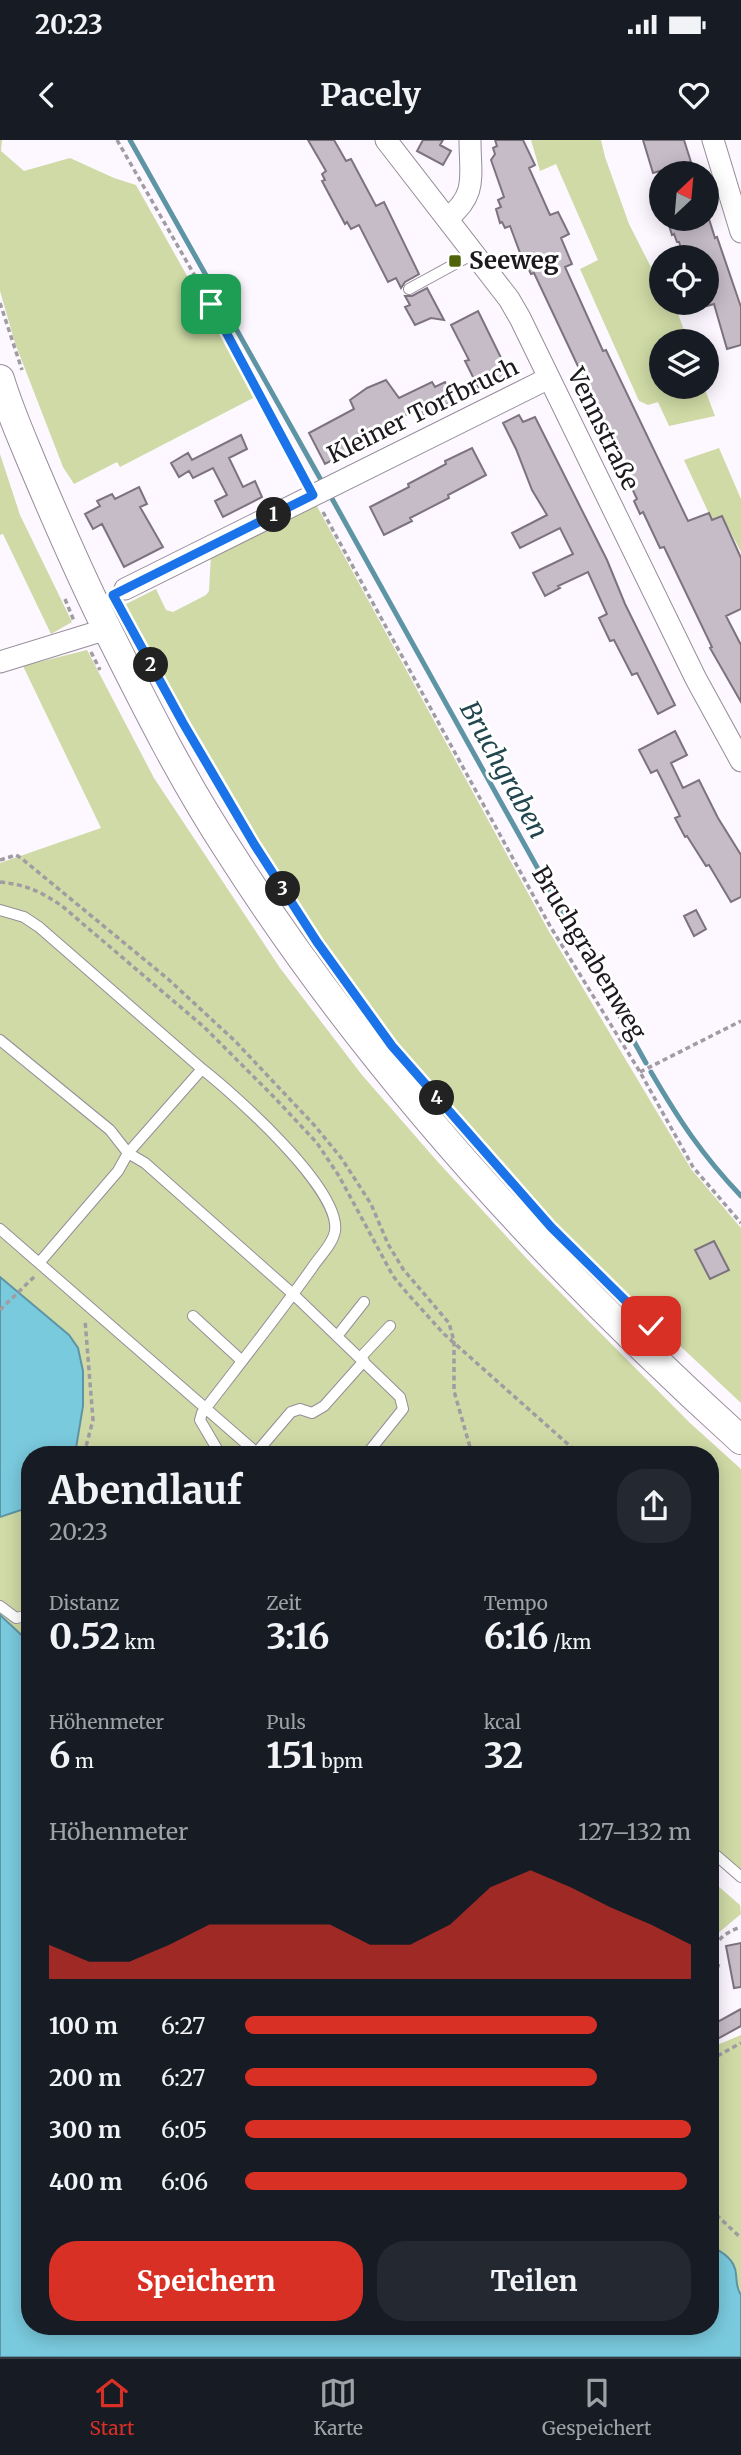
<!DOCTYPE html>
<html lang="de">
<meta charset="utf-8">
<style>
:root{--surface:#171b24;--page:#242831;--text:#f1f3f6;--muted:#9ea1a6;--line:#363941;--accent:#d93025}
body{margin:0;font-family:Merriweather,serif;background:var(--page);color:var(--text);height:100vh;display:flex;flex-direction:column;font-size:26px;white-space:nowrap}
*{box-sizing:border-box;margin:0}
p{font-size:23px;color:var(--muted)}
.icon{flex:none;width:38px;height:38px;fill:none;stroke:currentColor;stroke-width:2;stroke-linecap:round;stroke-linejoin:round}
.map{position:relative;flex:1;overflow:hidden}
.panel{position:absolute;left:21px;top:1306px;width:698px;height:889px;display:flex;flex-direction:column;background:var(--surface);border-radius:28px;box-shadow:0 4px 18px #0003}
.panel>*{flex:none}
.needle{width:46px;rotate:26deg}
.controls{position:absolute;left:649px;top:21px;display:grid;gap:14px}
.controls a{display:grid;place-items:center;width:70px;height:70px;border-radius:50%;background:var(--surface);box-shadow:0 4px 18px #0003;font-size:35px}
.pin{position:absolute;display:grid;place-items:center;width:60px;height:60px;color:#fff;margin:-30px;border-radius:14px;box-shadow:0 4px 10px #0006}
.km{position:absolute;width:35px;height:35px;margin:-18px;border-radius:50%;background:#222;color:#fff;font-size:19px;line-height:35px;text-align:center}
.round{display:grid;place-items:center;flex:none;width:74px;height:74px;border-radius:28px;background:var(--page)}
.headline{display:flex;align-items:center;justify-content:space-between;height:119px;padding:0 28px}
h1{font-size:38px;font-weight:700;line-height:52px}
.stats{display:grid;grid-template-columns:repeat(3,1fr);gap:10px;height:119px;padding:7px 28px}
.stats div{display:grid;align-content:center}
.stats b{font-size:35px;font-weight:700}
.stats small{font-size:19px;font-weight:400}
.stats p{font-size:19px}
.chart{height:196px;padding:14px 28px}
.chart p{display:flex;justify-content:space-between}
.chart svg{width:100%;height:126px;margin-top:7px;fill:var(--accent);opacity:.7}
.button{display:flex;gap:14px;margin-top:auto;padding:14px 28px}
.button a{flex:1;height:80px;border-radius:28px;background:var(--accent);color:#fff;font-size:28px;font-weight:700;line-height:80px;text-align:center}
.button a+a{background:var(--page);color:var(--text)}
ul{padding:0 28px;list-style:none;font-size:23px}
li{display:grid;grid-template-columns:112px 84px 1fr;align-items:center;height:52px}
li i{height:18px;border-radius:9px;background:var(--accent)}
.status{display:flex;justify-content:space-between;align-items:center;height:49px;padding:0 35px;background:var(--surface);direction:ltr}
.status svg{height:19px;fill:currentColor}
header{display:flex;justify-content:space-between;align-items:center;height:91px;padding:0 28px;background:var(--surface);font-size:32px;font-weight:700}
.tab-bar{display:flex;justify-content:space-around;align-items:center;height:98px;border-top:2px solid var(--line);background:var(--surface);font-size:19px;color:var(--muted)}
.tab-bar a{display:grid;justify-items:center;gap:4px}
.tab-bar .selected{color:var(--accent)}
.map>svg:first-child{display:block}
.green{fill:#cfdaa6}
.water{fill:#7acade;stroke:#5e95a4;stroke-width:2}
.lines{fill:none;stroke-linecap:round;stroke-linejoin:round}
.stream{stroke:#5e95a4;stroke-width:5}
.building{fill:#c5bcc8;stroke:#7c737e;stroke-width:2}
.lane-casing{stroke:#968d98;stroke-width:12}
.street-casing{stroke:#968d98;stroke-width:23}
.secondary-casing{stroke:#968d98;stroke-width:30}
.path{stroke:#a19ca2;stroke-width:3.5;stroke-dasharray:5 3.5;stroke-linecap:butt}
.lane{stroke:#fff;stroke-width:10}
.street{stroke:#fff;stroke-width:21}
.secondary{stroke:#fff;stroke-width:28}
.route-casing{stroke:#fff;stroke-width:14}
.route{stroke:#1a73e8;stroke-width:9}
.poi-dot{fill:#50620b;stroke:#fff;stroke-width:2.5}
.labels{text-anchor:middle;stroke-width:6;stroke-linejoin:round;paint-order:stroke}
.poi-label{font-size:24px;font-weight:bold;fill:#1d191e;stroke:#fff;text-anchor:start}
.street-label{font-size:24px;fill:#1d191e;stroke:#fff}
.water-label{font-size:26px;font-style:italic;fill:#214650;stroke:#fff}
</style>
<div class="status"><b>20:23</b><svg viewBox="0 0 49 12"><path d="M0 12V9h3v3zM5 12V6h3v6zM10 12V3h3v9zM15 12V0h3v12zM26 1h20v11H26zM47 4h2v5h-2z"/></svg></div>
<header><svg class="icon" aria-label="back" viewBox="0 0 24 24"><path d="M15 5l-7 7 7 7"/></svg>Pacely<svg class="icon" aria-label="heart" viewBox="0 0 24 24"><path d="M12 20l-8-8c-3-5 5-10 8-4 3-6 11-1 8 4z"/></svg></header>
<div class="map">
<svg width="741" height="2217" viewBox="0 0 741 2217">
<rect width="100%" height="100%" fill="#fdf7ff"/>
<path class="green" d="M0,0H2L1,11L24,31L70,18L114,38L136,45L255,257L120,327L117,322L74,344L63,327L15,203L0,151Z
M531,0H601L605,17L629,84L661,147L662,163H674L688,201H662V247H704L715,276L669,286L658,262L648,265L639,261L580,129L598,120L556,24L540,31Z
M719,308L741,359V412L722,376L712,380L684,320Z
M0,314L20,375L72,482L51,494L3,394L0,395Z
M313,359L547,788L691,1029L741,1088V1263L565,1098L394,904L321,800L256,701L187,582L124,465L156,449L166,470L173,472L206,455L209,451L211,415Z
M87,510L154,638L280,828L362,935L437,1021L529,1121L690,1283L741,1329V1731L711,1706L710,1314H75L83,1266L38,1170L0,1137V723L101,688L23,526Z
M30,1367V1503L0,1475V1377Z
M711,1740L740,1765L741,1774L711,1799Z
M741,1895V2155C736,2148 737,2142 736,2134C735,2119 722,2112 711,2106L710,1908Z"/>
<path class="water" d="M0,1137L69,1195L78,1208L83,1231V1266L75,1314H30V1367L0,1377Z
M0,1475L30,1503V2186H710L711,2106C722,2112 735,2119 736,2134C737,2142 736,2148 741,2155V2217H0Z"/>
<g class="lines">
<path class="stream" d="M130,0L321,340
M330,355L646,923
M651,932C679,980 702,1015 741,1056"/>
</g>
<path class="building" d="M308,0H334L346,21L351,19L376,66L384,62L419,134L405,142L401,148L396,138L388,142L359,85L351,89L347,82L345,84L322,41L325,40L322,34L326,31Z
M423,0H443L440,5L451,11L443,25L417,11Z
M495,0H523L535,25L529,28L550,75L558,72L569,94L561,98L572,124L565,127L603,211L606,210L688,381L709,373L712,380L722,376L741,418V469L726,476L741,505V562L710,508L712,507L664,407L660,408L643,372L640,374L634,361L637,359L607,295L610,294L534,133L531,134L528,128L526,129L510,86L505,88L502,82L500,83L496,69L501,67L498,60L504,57L491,20L495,14L493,8L497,6Z
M643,0H684L691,22L653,33Z
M667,79H709L715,98L717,97L741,167V205L727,209L714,164L707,166V117H684L679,102H677L674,94L672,95Z
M427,148L444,180L431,178L415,185L405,167L410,165L405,156H412Z
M478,171L509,234L479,249L465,221L469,220L451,185Z
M386,240L399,258L432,242L435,247L445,242L454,261L423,276L420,268L351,302L354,309L325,324L309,293L354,269L350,260L367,248Z
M519,275L523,282L535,277L607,420L625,464L675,565L658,574L637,533L632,535L614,500L610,501L599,478L607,474L588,432L558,446L560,448L545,456L533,433L573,414L560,388L520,408L512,393L547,375L532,350L516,309L503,283Z
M241,295L247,309L229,318L243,347L255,341L262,357L223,377L215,361L227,355L213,328L193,338L189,331L179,337L171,323L188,313L192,320Z
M472,308L486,335L448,355L449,358L410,378L412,381L384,395L370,367L409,347L408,344L446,324L445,321Z
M139,347L147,364L140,367L163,407L124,427L102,384L93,389L85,374L100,366L97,361L112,354L115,359Z
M675,591L687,615L671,623L683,648L699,640L718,678L741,715V757L731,762L709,725L706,726L687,696L685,697L675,678L680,676L657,630L651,633L639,610Z
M696,770L706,789L694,796L684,776Z
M714,1101L729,1130L710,1139L695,1110Z
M741,1803V1847L734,1848L726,1806Z
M741,1869V1886L710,1903V1886Z"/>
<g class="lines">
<g class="lane-casing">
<path id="lane" d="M409,149L473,114
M97,465L125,449
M0,770L24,777L39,787L202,929C234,954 341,1049 335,1091C333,1104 319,1117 312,1128C277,1177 239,1225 202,1273L200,1280L220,1314
M0,900L110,990L128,1013L145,1023L293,1154L400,1257L403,1269L367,1314
M0,1089L258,1314
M39,1123L118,1031L128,1013L202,929
M193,1176L242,1221
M338,1195L364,1162
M361,1217L390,1186
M256,1313L291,1272L300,1269L312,1273L324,1266L364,1221
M0,1466L16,1478L30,1475
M710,1710L741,1737"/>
</g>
<g class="street-casing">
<path id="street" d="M386,0L509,159L520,178L696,539L741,621
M713,0L741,92
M447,79C478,54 470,37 470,0
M125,449L549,238
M0,522L107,489"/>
</g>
<g class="secondary-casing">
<path id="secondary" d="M0,239C9,269 21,296 33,325C55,377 78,430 103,481C142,559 181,638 229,711C367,928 551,1128 741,1300"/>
</g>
<path class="path" d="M117,0L211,164L305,341
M0,163L22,230
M323,372L550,786L640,932L693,1027L741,1083
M65,459L74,481
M91,512L100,530
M166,553L265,721
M0,720L16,715L21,718L168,839L235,901L315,986L342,1019L371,1064L388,1104L403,1129L449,1183L454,1201V1251L472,1314
M0,742C27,745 40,751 62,766L204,887L273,956L317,1003L339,1036L393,1136L407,1153L444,1194L579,1314
M640,932L741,881
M0,1170L36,1135
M84,1314L93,1280L85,1180
M710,1814C717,1799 726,1792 741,1787
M710,1833L717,1829L719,1823L712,1810
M710,1920L741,1903
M710,2069L741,2098"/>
<use href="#lane" class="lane"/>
<use href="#street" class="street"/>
<use href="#secondary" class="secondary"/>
</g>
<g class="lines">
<g class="route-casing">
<path id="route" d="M211,164L313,355L113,455L183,583L254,704L317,802L392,906L551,1087L651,1186"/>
</g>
<use href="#route" class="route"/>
</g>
<rect class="poi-dot" x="448" y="114" width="14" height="14" rx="3.5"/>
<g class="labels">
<g class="poi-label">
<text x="469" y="129">Seeweg</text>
</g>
<g class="street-label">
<text transform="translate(423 271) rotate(-26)" y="8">Kleiner Torfbruch</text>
<text transform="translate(603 289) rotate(64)" y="8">Vennstraße</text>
<text transform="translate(589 813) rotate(59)" y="8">Bruchgrabenweg</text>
</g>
<g class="water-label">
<text transform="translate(504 630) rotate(61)" y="9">Bruchgraben</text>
</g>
</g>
</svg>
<div class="controls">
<a><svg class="needle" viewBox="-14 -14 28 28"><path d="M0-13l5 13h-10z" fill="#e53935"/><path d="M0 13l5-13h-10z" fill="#9ea1a6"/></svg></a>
<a><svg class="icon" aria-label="locate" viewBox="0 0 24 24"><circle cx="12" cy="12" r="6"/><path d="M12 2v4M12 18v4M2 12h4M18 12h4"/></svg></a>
<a><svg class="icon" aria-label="layers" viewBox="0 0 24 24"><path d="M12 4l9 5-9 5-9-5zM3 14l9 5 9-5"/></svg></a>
</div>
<div class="pin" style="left:211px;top:164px;background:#1e9e55"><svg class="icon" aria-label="arrive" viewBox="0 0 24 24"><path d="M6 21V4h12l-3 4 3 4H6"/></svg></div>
<div class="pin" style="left:651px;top:1186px;background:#d93025"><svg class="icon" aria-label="check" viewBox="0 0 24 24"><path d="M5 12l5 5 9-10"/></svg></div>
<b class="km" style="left:274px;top:375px">1</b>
<b class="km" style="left:151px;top:525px">2</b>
<b class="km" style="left:283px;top:749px">3</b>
<b class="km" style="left:437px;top:958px">4</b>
<section class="panel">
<div class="headline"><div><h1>Abendlauf</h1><p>20:23</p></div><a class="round"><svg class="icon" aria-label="share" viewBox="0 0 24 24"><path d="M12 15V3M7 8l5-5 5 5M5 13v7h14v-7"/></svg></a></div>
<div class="stats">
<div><p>Distanz</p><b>0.52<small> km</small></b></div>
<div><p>Zeit</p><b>3:16</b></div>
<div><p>Tempo</p><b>6:16<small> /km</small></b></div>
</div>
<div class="stats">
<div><p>Höhenmeter</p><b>6<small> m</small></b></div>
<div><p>Puls</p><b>151<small> bpm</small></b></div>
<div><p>kcal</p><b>32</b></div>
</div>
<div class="chart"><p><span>Höhenmeter</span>127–132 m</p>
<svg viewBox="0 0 160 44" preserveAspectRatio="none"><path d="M0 44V32L10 38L20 38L30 32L40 25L50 25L60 25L70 25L80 32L90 32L100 25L110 12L120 6L130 12L140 19L150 25L160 32V44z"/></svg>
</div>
<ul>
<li><b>100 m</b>6:27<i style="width:79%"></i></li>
<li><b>200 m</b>6:27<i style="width:79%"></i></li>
<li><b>300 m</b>6:05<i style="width:100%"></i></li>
<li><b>400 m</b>6:06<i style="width:99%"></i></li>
</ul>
<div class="button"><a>Speichern</a><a>Teilen</a></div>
</section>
</div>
<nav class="tab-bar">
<a class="selected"><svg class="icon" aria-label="home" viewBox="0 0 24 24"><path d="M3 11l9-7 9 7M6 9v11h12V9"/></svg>Start</a>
<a><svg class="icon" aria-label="map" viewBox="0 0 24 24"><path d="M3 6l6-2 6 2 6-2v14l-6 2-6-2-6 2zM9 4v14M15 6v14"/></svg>Karte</a>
<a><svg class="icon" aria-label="saved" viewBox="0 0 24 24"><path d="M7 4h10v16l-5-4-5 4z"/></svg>Gespeichert</a>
</nav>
